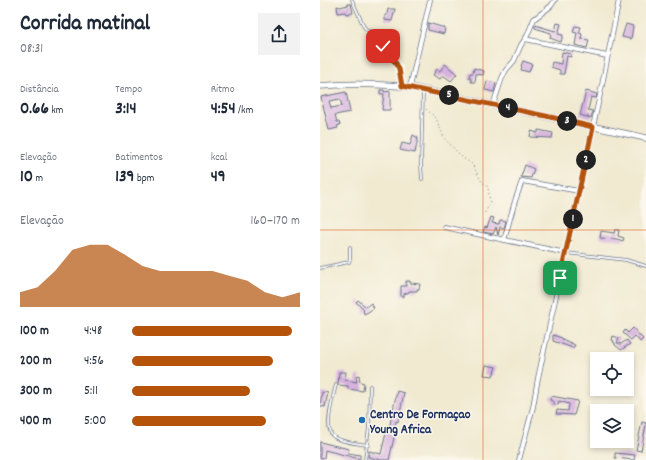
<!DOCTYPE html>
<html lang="pt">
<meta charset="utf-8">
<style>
:root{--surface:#fff;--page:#f2f2f3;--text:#1f2937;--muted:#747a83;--accent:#b45309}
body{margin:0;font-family:Dekko,sans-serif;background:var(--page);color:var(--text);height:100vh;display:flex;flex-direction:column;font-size:15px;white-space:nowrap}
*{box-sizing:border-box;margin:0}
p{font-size:13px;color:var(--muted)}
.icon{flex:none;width:22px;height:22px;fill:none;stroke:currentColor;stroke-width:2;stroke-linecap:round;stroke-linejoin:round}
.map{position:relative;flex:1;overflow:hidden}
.sheet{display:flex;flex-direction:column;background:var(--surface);width:320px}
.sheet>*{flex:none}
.tools{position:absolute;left:270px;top:352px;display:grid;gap:8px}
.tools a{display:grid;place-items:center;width:44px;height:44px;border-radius:0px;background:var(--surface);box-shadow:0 2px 6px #0003;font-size:20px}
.pin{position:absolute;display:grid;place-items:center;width:34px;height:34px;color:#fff;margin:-17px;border-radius:8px;box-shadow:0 2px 6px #0006}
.km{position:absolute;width:20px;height:20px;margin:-10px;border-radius:50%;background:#222;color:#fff;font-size:11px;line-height:20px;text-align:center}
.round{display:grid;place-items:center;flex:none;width:42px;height:42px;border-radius:0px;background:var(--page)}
.summary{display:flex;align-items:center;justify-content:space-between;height:68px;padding:0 20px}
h1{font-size:22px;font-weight:800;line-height:30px}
.figures{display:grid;grid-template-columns:repeat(3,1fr);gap:6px;height:68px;padding:4px 20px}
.figures div{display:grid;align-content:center}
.figures b{font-size:17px;font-weight:800}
.figures small{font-size:11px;font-weight:400}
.figures p{font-size:11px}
.chart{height:112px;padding:8px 20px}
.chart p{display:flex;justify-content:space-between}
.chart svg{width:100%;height:72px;margin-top:4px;fill:var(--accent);opacity:.7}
ul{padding:0 20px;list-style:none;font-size:13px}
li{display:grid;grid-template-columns:64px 48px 1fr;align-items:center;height:30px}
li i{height:10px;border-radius:5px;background:var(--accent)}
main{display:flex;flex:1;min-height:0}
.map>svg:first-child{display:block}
.building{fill:#d6b0df;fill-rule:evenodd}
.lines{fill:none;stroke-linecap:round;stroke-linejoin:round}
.service-casing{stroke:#667086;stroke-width:3.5}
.minor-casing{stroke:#667086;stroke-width:5.5}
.secondary-casing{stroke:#667086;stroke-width:7}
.path{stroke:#667086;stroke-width:1;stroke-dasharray:1 3;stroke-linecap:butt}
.service{stroke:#fff;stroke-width:2}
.minor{stroke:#fff;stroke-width:4}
.secondary{stroke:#fff;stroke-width:5.5}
.route-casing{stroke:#fff;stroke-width:8}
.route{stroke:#b45309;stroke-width:5}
.grid{fill:none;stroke:#de5710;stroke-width:1;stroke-opacity:0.55}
.poi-dot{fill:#1f6fb2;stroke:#fbf7ec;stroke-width:1.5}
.labels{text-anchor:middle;stroke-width:3;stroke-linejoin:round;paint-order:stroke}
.poi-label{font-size:13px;font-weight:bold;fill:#1b2f5e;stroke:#fbf7ec;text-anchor:start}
</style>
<main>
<section class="sheet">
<div class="summary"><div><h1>Corrida matinal</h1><p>08:31</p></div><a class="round"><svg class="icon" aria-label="share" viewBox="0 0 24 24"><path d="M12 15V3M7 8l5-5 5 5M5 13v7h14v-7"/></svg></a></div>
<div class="figures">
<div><p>Distância</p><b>0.66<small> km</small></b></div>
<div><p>Tempo</p><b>3:14</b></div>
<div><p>Ritmo</p><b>4:54<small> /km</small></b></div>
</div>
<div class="figures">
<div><p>Elevação</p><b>10<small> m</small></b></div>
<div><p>Batimentos</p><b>139<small> bpm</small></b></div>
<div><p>kcal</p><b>49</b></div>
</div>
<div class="chart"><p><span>Elevação</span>160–170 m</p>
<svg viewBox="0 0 160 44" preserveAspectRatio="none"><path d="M0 44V35L10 32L20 22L30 9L40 6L50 6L60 12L70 19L80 22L90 22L100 22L110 22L120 25L130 28L140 35L150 38L160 35V44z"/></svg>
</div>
<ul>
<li><b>100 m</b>4:48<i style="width:95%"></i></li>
<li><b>200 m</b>4:56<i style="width:84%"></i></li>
<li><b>300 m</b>5:11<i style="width:70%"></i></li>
<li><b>400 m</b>5:00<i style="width:80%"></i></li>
</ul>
</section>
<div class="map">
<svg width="326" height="460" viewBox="0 0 326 460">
<rect width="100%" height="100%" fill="#fbf7ec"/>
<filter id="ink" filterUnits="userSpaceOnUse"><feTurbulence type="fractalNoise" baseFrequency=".025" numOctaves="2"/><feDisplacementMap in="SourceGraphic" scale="8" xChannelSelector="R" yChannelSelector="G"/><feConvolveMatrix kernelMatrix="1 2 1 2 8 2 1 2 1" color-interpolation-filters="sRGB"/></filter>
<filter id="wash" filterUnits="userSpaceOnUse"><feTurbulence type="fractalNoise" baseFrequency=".012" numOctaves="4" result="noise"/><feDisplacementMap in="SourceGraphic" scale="16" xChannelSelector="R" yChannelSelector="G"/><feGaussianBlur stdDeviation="0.9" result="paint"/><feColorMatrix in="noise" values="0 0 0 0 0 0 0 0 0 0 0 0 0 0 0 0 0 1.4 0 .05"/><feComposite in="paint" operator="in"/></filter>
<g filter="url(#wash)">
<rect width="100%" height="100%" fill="#f1ead1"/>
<g id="blocks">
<path class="building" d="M27,4H31L33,13L26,14L25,12L18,13L17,6L20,7L28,5Z
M68,9H75L72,21L65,20V15H67Z
M108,23L125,28L124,34L108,30Z
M237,23L241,24L238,34L243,35L241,42L230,38L231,33L215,28V25L235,31Z
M306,24L313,26L311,39L302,37Z
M255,26L261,27L259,33L262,34L261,39L269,40L267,48L255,45L257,33L253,32Z
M242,52L251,54V57L247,56L244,74H240V70L231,67L232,62L241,64Z
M203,61L212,64L209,72L201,70L202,67L201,66Z
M125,64L137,74L131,81L123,75L120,79L113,75L117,69L120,71Z
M154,68L164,71L163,75L156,74L155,82H151V79L149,78L150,73H153Z
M167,81L176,83L174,92L165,90Z
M60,90H64V92L70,91V110H62L64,94H60Z
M266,91L277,94L276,98L271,97L268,110L273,111L271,118L260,115Z
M26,92L30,112L15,115L17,122H19L20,125L17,126L18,128L9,130L1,97ZM20,99L22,106L11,108L9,101Z
M218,130L233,133L232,138L210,137L211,131L218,133Z
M93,135L98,138L95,153L80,150L82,143L90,145Z
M205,165L214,169L211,178L201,177Z
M171,217L174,218L172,223L179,224L180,220L186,221L184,228L180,227L178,235L176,227L173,234L163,232L165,227L167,228Z
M295,230H299L298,236L304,238L303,241L297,239L280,238L281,231L294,233Z
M86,281H90V283L100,284L99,289H97V291H89V292L84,294V297H81V286H86Z
M38,300L46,307L51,303L54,308L48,312L44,314L43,308L36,302Z
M313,328L323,339L320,342L315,336L311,340L303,333L305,330L308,333Z
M233,335L242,338V339L255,345L253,348L233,341Z
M293,336L299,338L297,343L301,344L307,340L310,344L301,350L295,345V343L293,342L294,341L292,340Z
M166,365L176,367L173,376L164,375Z
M19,372H26L25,380L37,382L36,376L39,375L40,382L44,383L43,391L28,389V386L18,385Z
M77,391L84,393L78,422L76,421L74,429H76L69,460H61L48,457L49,451L61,454L67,429L68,430L70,424Z
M2,392L8,393L5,407L0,406Z
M231,396L258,401L254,415L236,414L237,410L248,411L249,405V404L239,401L238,405L234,404V402L230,400Z
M322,422L326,423V425L321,451L316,450Z
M0,442L29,449L28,453L40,455V459L5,450L4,458H0Z
M295,453L315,455L314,460L295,458Z"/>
</g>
</g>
<g filter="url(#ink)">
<use href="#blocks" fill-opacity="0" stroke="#667086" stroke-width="1"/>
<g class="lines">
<g class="service-casing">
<path id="service" d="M32,0L44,27L58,40L67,54L76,63L79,69L82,85
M102,179L101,165L103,91
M246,253L306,260L326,266
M0,268L29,262L30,259V247
M16,385C13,396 3,431 14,437C23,443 37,443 48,445
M45,460L49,427L50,386"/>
</g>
<g class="minor-casing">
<path id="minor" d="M205,39L287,56
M90,87L110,0
M173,105L182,78L186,70L194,61L201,45L207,36L214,19L231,6L235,0
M124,227L246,253
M184,240L195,201L202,181L259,191
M199,460L213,407L218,378L281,90L299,0"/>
</g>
<g class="secondary-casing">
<path id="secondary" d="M0,86C30,83 60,84 90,87L326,138"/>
</g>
<path class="path" d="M106,109L116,118L124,138L143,158L152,164L162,182L168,187L170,204L164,214"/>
<use href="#service" class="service"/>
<use href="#minor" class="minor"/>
<use href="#secondary" class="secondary"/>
</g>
</g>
<g class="lines" filter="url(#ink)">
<g class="route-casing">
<path id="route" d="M63,46L67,54L76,63L79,69L82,86L226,116L273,127L240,278"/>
</g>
<use href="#route" class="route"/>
</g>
<path class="grid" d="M163,0V460M0,230H326"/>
<circle class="poi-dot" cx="42" cy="420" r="4"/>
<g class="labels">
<g class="poi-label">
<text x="50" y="418">Centro De Formaçao<tspan x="50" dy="15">Young Africa</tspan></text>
</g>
</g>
</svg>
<div class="tools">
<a><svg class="icon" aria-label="locate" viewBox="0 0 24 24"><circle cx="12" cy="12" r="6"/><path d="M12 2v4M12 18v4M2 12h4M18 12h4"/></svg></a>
<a><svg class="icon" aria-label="layers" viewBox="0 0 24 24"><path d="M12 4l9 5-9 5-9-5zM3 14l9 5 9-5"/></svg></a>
</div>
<div class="pin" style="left:240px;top:278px;background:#1e9e55"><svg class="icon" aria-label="arrive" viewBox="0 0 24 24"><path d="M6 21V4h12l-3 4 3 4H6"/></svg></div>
<div class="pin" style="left:63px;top:46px;background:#d93025"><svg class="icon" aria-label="check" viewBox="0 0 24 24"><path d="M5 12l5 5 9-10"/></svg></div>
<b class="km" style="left:253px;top:219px">1</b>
<b class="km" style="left:266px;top:160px">2</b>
<b class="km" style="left:247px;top:121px">3</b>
<b class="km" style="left:188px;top:108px">4</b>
<b class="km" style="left:129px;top:95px">5</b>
</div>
</main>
